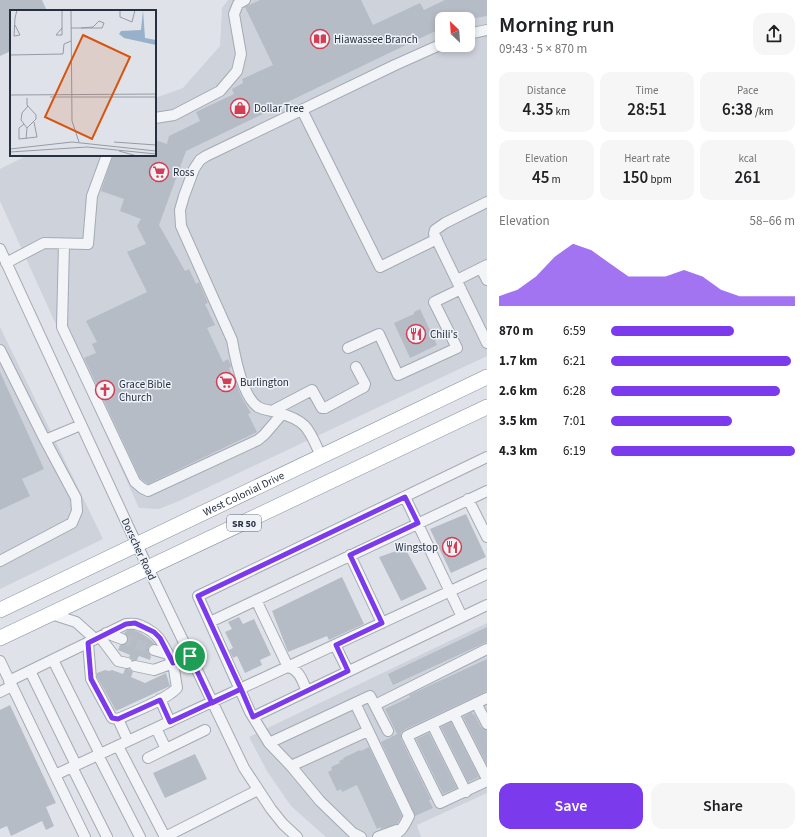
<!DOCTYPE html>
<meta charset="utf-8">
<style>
:root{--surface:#fff;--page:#f6f6f6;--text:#202124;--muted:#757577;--accent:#7c3aed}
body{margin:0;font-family:"Source Sans 3",sans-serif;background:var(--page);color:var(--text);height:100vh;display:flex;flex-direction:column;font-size:15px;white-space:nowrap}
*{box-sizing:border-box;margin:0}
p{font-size:13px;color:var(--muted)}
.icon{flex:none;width:22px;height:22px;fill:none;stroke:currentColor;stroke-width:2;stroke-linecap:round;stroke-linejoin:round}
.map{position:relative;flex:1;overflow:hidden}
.sheet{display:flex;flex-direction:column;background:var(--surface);width:320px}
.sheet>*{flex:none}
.needle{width:26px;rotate:335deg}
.tools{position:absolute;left:435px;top:12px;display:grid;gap:8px}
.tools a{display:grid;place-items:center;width:40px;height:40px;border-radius:8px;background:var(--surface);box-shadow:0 2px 6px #0003;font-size:20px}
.pin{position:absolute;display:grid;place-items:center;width:34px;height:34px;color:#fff;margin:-17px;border:2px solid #fff;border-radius:50%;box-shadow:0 1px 4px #0007}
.round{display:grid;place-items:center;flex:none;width:42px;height:42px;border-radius:12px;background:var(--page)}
.overview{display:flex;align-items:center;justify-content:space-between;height:68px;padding:0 12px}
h1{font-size:22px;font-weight:600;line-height:30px}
.stats{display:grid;grid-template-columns:repeat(3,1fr);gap:6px;height:68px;padding:4px 12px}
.stats div{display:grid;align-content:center;border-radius:10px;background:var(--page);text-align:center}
.stats b{font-size:17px;font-weight:600}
.stats small{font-size:11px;font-weight:400}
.stats p{font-size:11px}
.chart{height:112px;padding:8px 12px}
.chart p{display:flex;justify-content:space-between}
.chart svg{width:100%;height:72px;margin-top:4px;fill:var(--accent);opacity:.7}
.action{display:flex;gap:8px;margin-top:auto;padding:8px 12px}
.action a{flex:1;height:46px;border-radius:12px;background:var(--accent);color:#fff;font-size:16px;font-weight:600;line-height:46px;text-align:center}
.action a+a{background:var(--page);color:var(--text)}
ul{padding:0 12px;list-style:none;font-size:13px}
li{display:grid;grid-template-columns:64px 48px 1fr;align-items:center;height:30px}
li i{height:10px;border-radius:5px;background:var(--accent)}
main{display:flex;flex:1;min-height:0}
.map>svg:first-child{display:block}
.built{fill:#cdd2db;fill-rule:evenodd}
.building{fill:#b6bcc6}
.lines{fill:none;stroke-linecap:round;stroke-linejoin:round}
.minor-tunnel{stroke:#babfc7;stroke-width:10;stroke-dasharray:10 5;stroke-linecap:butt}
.minor-casing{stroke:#a4aab3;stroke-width:12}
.highway-casing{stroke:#8690a1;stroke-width:16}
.minor{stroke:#f2f4f7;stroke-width:10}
.highway{stroke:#fff;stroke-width:15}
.route-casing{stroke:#fff;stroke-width:8}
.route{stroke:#7c3aed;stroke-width:5}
.labels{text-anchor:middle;stroke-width:3;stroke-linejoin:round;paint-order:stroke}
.shield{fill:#eff2f7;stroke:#636a78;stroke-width:1}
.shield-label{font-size:10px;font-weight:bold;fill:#273041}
.poi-label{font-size:11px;fill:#273041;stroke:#eff2f7;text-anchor:start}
.street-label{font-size:11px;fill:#273041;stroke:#eff2f7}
.inset-road{fill:none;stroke:#959ba6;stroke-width:1}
.view{fill:#d55511;fill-opacity:0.15;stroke:#d55511;stroke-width:2}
.inset-edge{fill:none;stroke:#273041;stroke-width:2}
</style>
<main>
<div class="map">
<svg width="487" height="837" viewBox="0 0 487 837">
<rect width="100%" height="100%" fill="#dfe3e9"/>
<path class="built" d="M228,0H487V356L179,501L159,509L139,508L0,201V169L28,155H155V98L183,88L220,46L222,8ZM442,19H468V45H442Z
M0,327L103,539L0,589Z
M487,623V793L417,825L421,837H326L291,806L267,771L249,737Z"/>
<path class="building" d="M0,0H42L47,11H11V51L0,56Z
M260,0H361L373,25L420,3L424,10L445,0H487V16L470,19H442V28L387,54L186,151L159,225L185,271L189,269L196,284L199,282L208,303L205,304L215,325L207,328L223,362L228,359L231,365V367L229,368L242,398L251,413L248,414L257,432L148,484L140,478L84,358L96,353L92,344L97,342L86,321L147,292L127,252L146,244L137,226L141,219L120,211L124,199L101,191L113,155H155V140L167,144L169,136L200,121L196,112L234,94L232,89L243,83L242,79L273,65L245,7Z
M420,309L437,345L410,358L394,323L414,314V312Z
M0,372L44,469L22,479L30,496L0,510Z
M466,514L486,557L451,573L430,529Z
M405,548L427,589L401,601L379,557Z
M342,577L364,624L329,640L327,636L288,652L272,611Z
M239,617L243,624L254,619L271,655L260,660L262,665L245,673L237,656L233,658L229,650L233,648L225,632L232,629L228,622Z
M487,627V642L393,685L388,674Z
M128,630H134L141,633L150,639L155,644L150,645L148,648V652L151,656L150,660L139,656L137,660H133L129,657L130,655L118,650L120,645H123L128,642V638L124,633Z
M487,659V691L404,730L401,733V739L431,800H429L433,808L415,816L381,742L397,734L385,709L410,697L409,695Z
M125,669H129L133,672L131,677L145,683L166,673L170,686L116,711L97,677V673L105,670L109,671L112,670L123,674Z
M10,705L56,803L46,807L54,826L46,830L42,821L11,836L7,826L0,829V710Z
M472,712L473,715L474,714L481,727L487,730V765L463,717Z
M451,722L479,777L468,782L441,727Z
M429,733L457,788L443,794L416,739Z
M369,747L402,816L397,824L381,829L380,827L377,829L357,785L342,792L341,789L337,791L328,772L332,770L331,767L340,763L339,761L344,759L343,758L360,750L361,751Z
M195,754L207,779L165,798L153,773Z"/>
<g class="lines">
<path class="minor-tunnel" d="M122,639L154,650"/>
<g class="minor-casing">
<path id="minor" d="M468,34L487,30
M302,110L380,267L437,239
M155,118L174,115L220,91L226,84L237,71L241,54L234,14L238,4L245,0
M487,202L445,223L435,230L434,234L487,343
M64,244L62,327L135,482L142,488L148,491L258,440L264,435L282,414
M0,249L129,528L244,768L271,809L283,824L297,837
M6,263L44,243L88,244L92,196L107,155
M481,268L487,280
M457,280L487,265
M348,348L379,334L398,375L457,348L434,302L461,289
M0,350L45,440L76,498L77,511L72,523L0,561
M272,411L312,390L322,408H325L364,387L365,384L356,367
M45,440L81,425
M321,456C309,430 308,421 279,413C273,411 264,410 258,407C243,397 235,357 232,340L181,226L180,210L184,196L194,169L200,160L206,156L395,65L442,44
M405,497L462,617
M468,499L487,537
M350,555L382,623
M256,600L288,667C300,670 302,681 307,691
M51,614L76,622L95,639
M210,622L487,491
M106,633L122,639
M100,637L118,661L127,663
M88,643L91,679L112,718L118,719C133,712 166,700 177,688L173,663L154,670L135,666
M335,645L348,671
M154,650L168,654
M53,660L100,754
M0,661L55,775L487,574
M30,671L76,765
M9,681L126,624C134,623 137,624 144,627C162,636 163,646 173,663L190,656
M0,692L12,686
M487,698L407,736L440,803L487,781
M160,699L170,722
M355,703L370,696L388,731
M476,703L487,724
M375,705L487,649
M454,714L487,779
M253,717L487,605
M118,719L128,741
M432,724L466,792
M156,728L166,749L205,730
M269,743L355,703L409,816C404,826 401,833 390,837
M118,746L165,837L258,790
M98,755L140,837
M148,758L166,749
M291,766L368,731
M72,767L107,837
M55,775L85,837
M361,837L353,833L320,801L291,766L269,743L250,712L198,596L487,457
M378,837L397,830"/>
</g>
<g class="highway-casing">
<g id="highway">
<path id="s1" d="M0,610L487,377"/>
<path d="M0,638L487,407"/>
</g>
</g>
<use href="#minor" class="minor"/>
<use href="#highway" class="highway"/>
</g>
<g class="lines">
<g class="route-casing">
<path id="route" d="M190,656L173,663L160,638L154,632L135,623L126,624L88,643L91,679L112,718L118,719L160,700L170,722L241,689L253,717L348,671L336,645L382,623L350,555L418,523L405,497L198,596L241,689L212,703L190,656"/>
</g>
<use href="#route" class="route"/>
</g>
<defs>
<g id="library-ring" transform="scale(1)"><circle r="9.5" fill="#eff2f7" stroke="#d43e52" stroke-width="1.5"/><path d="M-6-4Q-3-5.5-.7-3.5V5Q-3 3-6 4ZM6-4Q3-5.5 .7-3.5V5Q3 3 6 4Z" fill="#d43e52"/></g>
<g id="shop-ring" transform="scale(1)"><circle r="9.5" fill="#eff2f7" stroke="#d43e52" stroke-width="1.5"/><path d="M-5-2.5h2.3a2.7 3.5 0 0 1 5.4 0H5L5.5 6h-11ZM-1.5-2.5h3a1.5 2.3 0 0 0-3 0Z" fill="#d43e52"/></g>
<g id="supermarket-ring" transform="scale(1)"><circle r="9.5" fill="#eff2f7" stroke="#d43e52" stroke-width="1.5"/><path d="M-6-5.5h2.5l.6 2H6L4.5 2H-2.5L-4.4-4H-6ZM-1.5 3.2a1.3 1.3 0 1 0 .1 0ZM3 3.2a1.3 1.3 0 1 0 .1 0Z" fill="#d43e52"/></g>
<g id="restaurant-ring" transform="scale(1)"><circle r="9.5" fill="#eff2f7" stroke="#d43e52" stroke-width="1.5"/><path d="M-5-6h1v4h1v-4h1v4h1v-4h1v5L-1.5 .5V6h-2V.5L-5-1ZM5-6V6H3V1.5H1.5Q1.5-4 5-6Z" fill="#d43e52"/></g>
<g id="church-ring" transform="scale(1)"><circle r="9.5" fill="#eff2f7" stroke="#d43e52" stroke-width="1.5"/><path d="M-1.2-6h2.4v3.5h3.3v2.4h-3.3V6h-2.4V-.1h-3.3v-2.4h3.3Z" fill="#d43e52"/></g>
</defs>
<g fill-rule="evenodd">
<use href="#library-ring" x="320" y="39"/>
<use href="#shop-ring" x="240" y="108"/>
<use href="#supermarket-ring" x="159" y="172"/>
<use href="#restaurant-ring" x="416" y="334"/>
<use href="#supermarket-ring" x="226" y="382"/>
<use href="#church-ring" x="105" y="390"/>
<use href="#restaurant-ring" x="452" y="547"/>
</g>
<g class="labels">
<rect class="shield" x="227" y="515" width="34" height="16" rx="3"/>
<g class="shield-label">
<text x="244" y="527">SR 50</text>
</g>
<g class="poi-label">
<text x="334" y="43">Hiawassee Branch</text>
<text x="254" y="112">Dollar Tree</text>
<text x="173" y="176">Ross</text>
<text x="430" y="338">Chili's</text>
<text x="240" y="386">Burlington</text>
<text x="119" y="388">Grace Bible<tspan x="119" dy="13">Church</tspan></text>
<text x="438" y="551" text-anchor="end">Wingstop</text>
</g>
<g class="street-label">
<text dy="4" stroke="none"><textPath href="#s1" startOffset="270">West Colonial Drive</textPath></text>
<text transform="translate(139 549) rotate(65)" y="4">Dorscher Road</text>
</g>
</g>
<g transform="translate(10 10)">
<rect width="146" height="146" fill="#dfe3e9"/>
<path d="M133,0L135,28L146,30V35L114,28L109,24L111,21L131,20Z" fill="#99b0cb"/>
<path class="inset-road" d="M52,0V25H46L52,18M61,0L62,111L69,132M110,0V7L122,12L125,0M5,15L10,25L4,26L5,8L7,0M61,18H92L94,13L89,11L83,17L71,18M0,45L53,44L54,34L61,31M0,85L146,84M40,87H146M14,114L9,118V129L27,127L24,112M17,118L11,110L12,103L18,96M16,129L17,118L26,109V105L17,95V88M104,132L146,135M0,139L62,132L146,141M109,141L127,146M0,142L77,137L146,144"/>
<path class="view" d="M73,25L120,47L82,129L35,107Z"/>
<rect width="146" height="146" class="inset-edge"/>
</g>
</svg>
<div class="tools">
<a><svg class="needle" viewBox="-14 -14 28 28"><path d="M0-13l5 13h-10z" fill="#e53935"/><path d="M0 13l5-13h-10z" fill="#757577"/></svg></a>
</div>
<div class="pin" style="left:190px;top:656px;background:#1e9e55"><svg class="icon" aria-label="arrive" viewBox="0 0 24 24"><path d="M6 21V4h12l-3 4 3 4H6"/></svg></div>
</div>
<section class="sheet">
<div class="overview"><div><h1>Morning run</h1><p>09:43 · 5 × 870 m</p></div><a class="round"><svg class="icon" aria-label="share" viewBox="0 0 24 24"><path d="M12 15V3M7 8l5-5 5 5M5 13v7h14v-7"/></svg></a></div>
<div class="stats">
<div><p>Distance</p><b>4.35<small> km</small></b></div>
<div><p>Time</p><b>28:51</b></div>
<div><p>Pace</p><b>6:38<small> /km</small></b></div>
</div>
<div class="stats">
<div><p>Elevation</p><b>45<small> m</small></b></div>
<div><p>Heart rate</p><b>150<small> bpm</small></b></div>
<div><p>kcal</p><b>261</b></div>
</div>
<div class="chart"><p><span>Elevation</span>58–66 m</p>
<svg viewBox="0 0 160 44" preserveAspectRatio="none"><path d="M0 44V38L10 34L20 26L30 14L40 6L50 10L60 18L70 26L80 26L90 26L100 22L110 26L120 34L130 38L140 38L150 38L160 38V44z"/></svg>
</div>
<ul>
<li><b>870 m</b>6:59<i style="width:67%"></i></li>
<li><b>1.7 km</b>6:21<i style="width:98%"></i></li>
<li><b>2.6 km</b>6:28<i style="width:92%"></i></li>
<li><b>3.5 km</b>7:01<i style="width:66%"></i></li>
<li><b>4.3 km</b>6:19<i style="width:100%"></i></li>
</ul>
<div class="action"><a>Save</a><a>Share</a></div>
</section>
</main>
